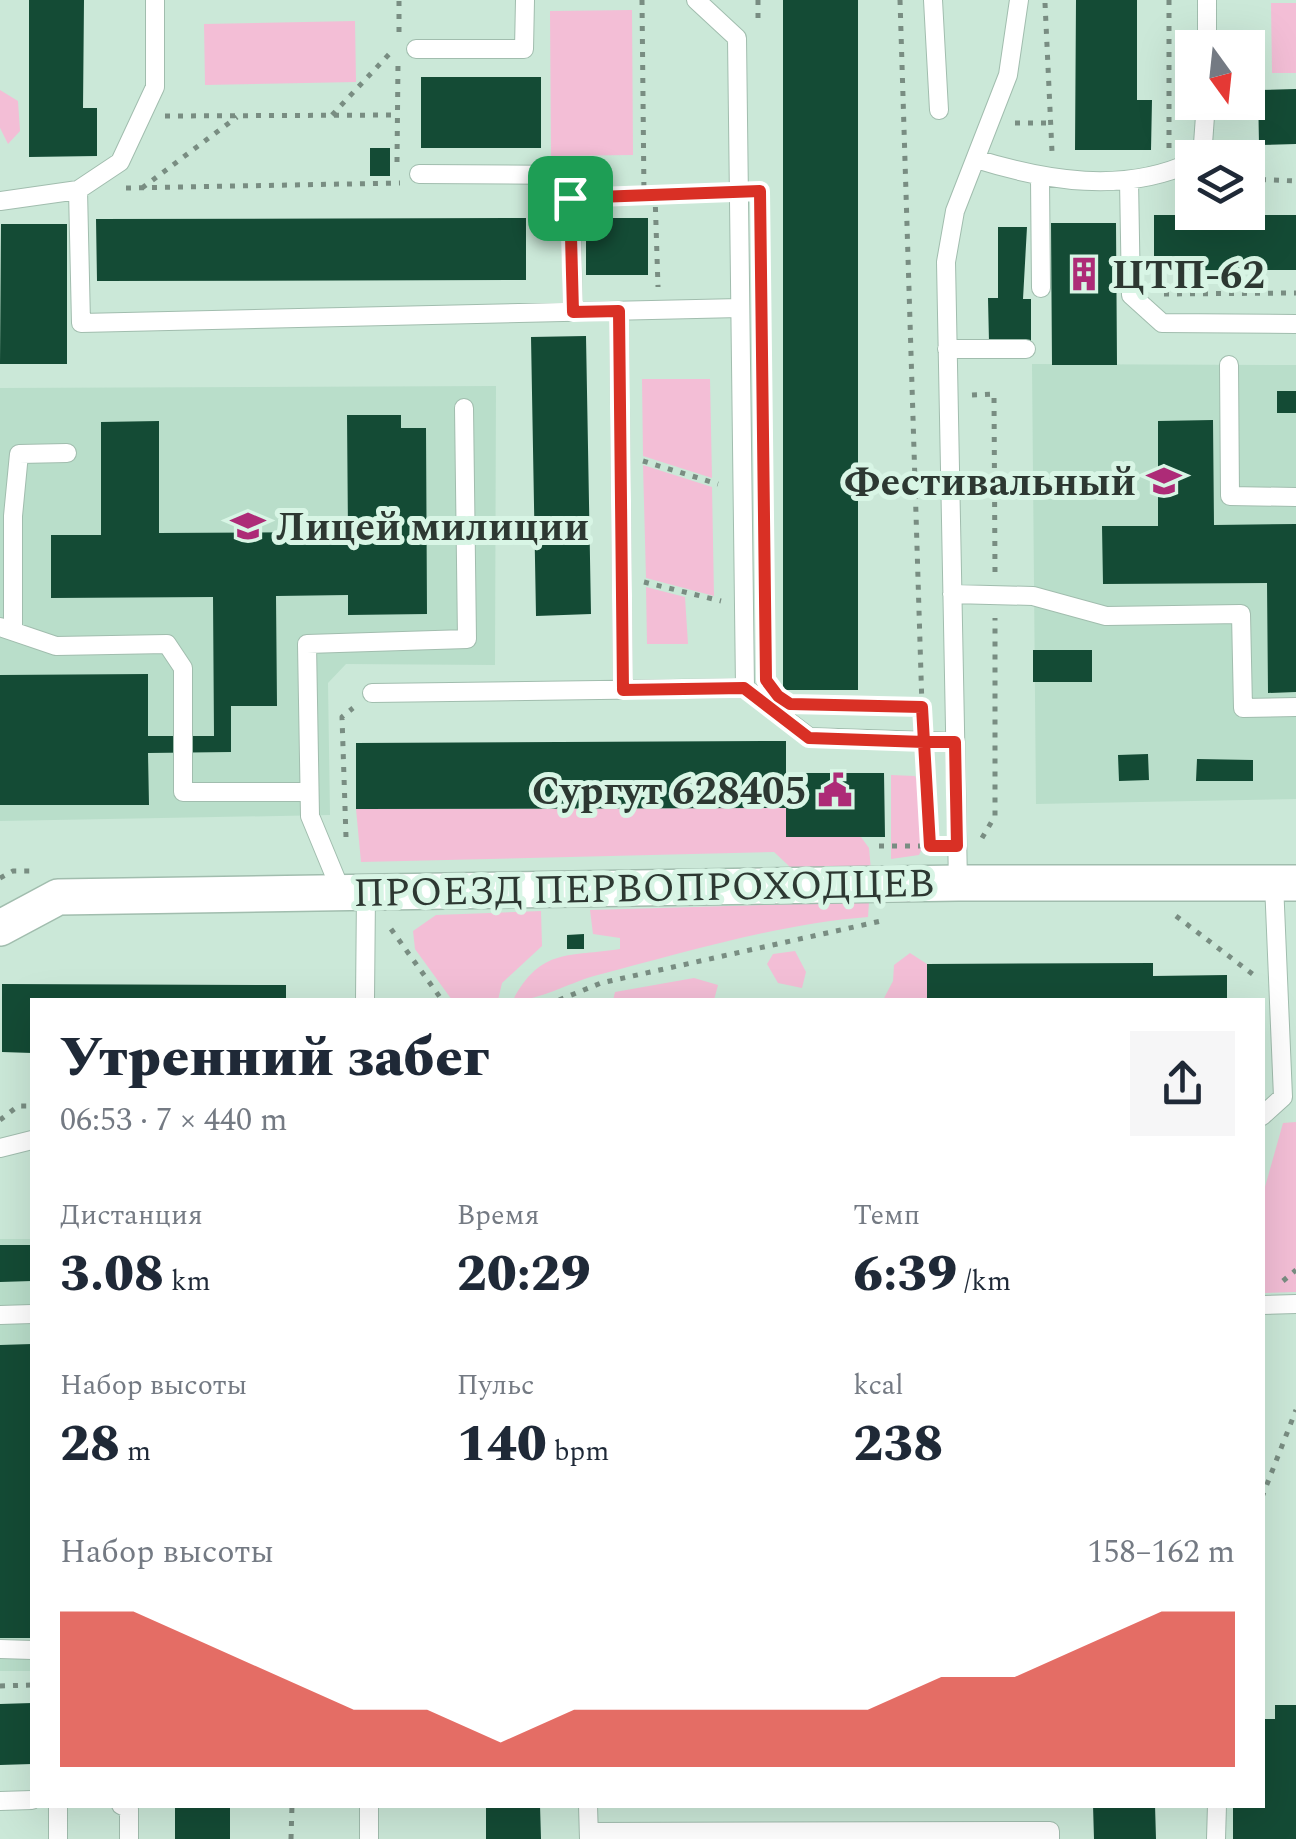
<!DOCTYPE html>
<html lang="ru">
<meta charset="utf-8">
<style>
:root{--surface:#fff;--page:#f6f6f7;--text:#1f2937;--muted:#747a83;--accent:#d93025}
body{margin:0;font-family:Spectral,serif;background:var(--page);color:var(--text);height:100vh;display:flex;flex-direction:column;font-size:38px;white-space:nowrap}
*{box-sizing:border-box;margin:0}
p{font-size:32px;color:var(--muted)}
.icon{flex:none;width:55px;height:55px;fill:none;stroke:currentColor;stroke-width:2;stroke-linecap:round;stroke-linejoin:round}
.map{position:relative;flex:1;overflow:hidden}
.drawer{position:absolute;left:30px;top:998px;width:1235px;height:810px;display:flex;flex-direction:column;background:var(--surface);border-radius:0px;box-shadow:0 10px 40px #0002}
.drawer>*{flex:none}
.needle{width:65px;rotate:165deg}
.controls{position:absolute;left:1175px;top:30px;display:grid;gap:20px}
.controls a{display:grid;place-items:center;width:90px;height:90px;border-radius:0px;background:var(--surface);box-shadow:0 10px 40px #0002;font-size:50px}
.pin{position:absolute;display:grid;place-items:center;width:85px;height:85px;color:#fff;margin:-42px;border-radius:20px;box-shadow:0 5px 15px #0006}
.round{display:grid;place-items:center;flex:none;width:105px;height:105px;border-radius:0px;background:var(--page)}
.overview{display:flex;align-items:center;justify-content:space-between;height:170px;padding:0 30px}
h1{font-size:55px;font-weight:800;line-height:75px}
.stats{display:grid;grid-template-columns:repeat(3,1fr);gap:15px;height:170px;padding:10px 30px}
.stats div{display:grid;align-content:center}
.stats b{font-size:50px;font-weight:800}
.stats small{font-size:28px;font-weight:400}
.stats p{font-size:28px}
.chart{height:280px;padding:20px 30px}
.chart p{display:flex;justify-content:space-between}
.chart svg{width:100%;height:180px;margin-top:10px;fill:var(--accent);opacity:.7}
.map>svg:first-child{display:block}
.built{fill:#b9deca}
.green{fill:#f3bed6}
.building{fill:#144b35}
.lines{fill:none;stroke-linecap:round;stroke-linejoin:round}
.lane-casing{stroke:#a1bdae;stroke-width:20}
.street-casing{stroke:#a1bdae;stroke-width:38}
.path{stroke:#798d82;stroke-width:5;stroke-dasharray:5 8;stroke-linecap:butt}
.lane{stroke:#fff;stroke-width:18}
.street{stroke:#fff;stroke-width:35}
.route-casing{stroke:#fff;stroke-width:20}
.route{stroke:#d93025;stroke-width:12}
.labels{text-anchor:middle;stroke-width:10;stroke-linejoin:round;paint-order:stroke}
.poi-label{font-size:40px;font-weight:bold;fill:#2d3832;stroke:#d8f5e5;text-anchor:start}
.street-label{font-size:40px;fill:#2d3832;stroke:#d8f5e5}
</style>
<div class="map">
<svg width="1296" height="1839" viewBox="0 0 1296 1839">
<rect width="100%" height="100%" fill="#cbe8d8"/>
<path class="built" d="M1032,364L1296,365V799L1036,804Z
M496,386L495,665L346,664L328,683L330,815L0,821V388Z
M0,1239H32V1671H0Z"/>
<path class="green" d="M1271,3H1296V73H1272Z
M632,10L633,155L551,156L550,11Z
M355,21L356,82L205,85L204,24Z
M0,90L18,101L20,131L8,144L0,128Z
M642,379H710L712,478L643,456Z
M643,465L712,487L714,596L646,578Z
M646,587L685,597L688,644H647Z
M891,775L915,776C928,804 933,827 919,855L891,859Z
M786,808V837H861L869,848L871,870L795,881L789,866L774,852L361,862L356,809Z
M869,902L868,917C777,924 683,953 594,976C566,984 542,1000 513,1000C541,947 570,957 620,949V938L593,934L590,910Z
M541,911L542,946L502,983L498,1000H452L415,949L413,931L436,915Z
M795,951L806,972L802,988L778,983L767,964L773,954Z
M910,953L927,964V1000H883L893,981L894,965Z
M694,978L718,985L714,1000H613L615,992Z
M1296,1122V1292L1263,1293V1194L1283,1123Z"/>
<path class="building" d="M29,0H84L83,108H97V156L29,157Z
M783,0H858V690H783Z
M1076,0H1137V100H1152L1151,150H1075Z
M421,77H541V148H421Z
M1296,89V144L1259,145L1258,90Z
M370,148H390V176H370Z
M1154,215H1296V270H1154Z
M526,218V280L97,281L96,219Z
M586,218H648V275H586Z
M1051,223H1116L1117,365H1052Z
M1,224H67V364H0Z
M998,227H1027L1023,299H1031V342H989L988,298H998Z
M586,336L591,614L536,616L531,337Z
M1277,391H1296V413H1277Z
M347,415H401V428H426L427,614L348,615V595L276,596L277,706H231V752L148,753L149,805H0V675L148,674V736H214L213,597L51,598V535H101V422L159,421V533L348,532Z
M1213,420L1214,525L1296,524V692L1268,693L1267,583L1103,584L1102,526H1158V421Z
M1033,650H1092V682H1033Z
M786,741V773H884L885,837H786V808L356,809V743Z
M1148,754L1149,780L1119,781L1118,755Z
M1197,759L1253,760V781H1196Z
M584,934V949H567V935Z
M1153,963V976L1227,975V1000H927V964Z
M2,984L286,985V1000H32V1053L2,1052Z
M0,1245H32V1281L0,1282Z
M32,1344V1638H0V1345Z
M32,1703V1764L0,1765V1704Z
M1275,1705H1296V1839H1233V1805H1262V1719H1275Z
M175,1805H230V1839H175Z
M486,1805H540L541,1839H486Z
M1093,1805H1155L1156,1839H1094Z"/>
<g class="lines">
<g class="lane-casing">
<path id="lane" d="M696,0L737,38L745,688
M933,0L939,110
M1207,48V0
M416,49H524L525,0
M1202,158L1206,102
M976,159C1046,181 1124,194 1192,162
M419,174L570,175L573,312
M1040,179L1041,288
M1129,180L1131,295L1162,323L1296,324
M78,190L81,323L740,308
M0,201L78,190L120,162L155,87V0
M619,311L623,690
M947,349H1026
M1229,365L1230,496L1296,497
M952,594L1033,596L1106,616L1241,614L1243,708L1296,707
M0,627L56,646L167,644L183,668V792H307
M13,629V516L19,454L67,453
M372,693L745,688L809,737L955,742
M958,883L946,262L955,211L1008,75L1019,0
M341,891L310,816L307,644L467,639L464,408
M365,1000L366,893
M1262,1116L1283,1097L1274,883
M0,1148L32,1140
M1262,1305L1296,1304
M0,1315L32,1314
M0,1649L32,1650
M0,1801L32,1800
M58,1805V1839
M121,1805L129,1809V1839
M369,1805V1839
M588,1805L589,1839
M589,1832L1050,1831V1839
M1216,1839L1217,1805"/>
</g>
<g class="street-casing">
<path id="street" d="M0,928L58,897L958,883H1296"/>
</g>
<path class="path" d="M642,0L644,195
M758,0V24
M900,0L922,707
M1169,0V149
M1045,3L1052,152
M399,32V0
M332,115L393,50
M165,116L397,115
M1015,123H1050
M397,162L398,63
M1248,179L1296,181
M126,188L400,183
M142,188L237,117
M655,194L658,287
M593,197L717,193
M1164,294L1296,293
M972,395L994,394L995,572
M643,461L718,484
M644,582L721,601
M805,704L922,707
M925,762L930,841
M346,837L342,717L353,708
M982,838L995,816V618
M879,846H935
M0,878L13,871H37
M1176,916L1255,976
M391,929L442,1000
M559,1000L601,983L881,921V917
M0,1120L18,1106H32
M1283,1281L1296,1270
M1262,1497L1296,1410
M0,1686L32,1685
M291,1839L292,1805"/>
<use href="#lane" class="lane"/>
<use href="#street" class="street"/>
</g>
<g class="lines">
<g class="route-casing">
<path id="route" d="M570,198L573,312L619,311L623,690L744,688L809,738L924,742L930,846H957L955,742H924L922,707L790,704L778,696L766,680L760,191L570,198"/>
</g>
<use href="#route" class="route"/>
</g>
<defs>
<g id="building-bare" transform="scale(2.7)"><path d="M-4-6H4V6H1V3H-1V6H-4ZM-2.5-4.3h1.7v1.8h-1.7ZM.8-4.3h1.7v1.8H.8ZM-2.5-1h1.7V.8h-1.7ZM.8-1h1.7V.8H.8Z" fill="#ad2b77" stroke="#d8f5e5" stroke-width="2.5" paint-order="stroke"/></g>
<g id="school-bare" transform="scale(2.7)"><path d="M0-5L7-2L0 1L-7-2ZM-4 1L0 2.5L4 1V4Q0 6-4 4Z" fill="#ad2b77" stroke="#d8f5e5" stroke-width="2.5" paint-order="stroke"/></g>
<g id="civic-bare" transform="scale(2.7)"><path d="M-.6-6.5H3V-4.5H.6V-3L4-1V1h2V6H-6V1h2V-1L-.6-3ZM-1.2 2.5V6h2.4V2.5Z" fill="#ad2b77" stroke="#d8f5e5" stroke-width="2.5" paint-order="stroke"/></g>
</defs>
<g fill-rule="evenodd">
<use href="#building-bare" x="1084" y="274"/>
<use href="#school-bare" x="1164" y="481"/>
<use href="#school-bare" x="248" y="526"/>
<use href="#civic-bare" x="835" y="790"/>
</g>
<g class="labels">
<g class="poi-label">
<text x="1112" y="288">ЦТП-62</text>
<text x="1136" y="495" text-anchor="end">Фестивальный</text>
<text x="276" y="540">Лицей милиции</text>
<text x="807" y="804" text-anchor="end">Сургут 628405</text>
</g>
<g class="street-label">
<text transform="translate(644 887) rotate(-1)" y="14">ПРОЕЗД ПЕРВОПРОХОДЦЕВ</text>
</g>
</g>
</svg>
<div class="controls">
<a><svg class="needle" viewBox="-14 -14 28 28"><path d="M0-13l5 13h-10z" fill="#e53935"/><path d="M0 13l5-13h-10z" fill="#747a83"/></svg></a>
<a><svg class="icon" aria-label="layers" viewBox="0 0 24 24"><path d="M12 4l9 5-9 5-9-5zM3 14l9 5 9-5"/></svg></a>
</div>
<div class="pin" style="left:570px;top:198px;background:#1e9e55"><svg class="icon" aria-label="arrive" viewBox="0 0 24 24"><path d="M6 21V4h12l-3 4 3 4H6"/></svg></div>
<section class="drawer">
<div class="overview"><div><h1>Утренний забег</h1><p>06:53 · 7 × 440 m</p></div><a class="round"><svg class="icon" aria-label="share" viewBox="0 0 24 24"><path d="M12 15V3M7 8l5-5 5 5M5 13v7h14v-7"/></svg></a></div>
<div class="stats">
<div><p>Дистанция</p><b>3.08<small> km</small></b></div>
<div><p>Время</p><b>20:29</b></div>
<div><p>Темп</p><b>6:39<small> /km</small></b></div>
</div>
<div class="stats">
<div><p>Набор высоты</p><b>28<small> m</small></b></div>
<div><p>Пульс</p><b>140<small> bpm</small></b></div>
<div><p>kcal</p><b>238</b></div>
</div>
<div class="chart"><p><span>Набор высоты</span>158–162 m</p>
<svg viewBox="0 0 160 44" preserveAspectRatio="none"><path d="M0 44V6L10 6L20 14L30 22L40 30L50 30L60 38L70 30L80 30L90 30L100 30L110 30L120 22L130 22L140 14L150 6L160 6V44z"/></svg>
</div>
</section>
</div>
